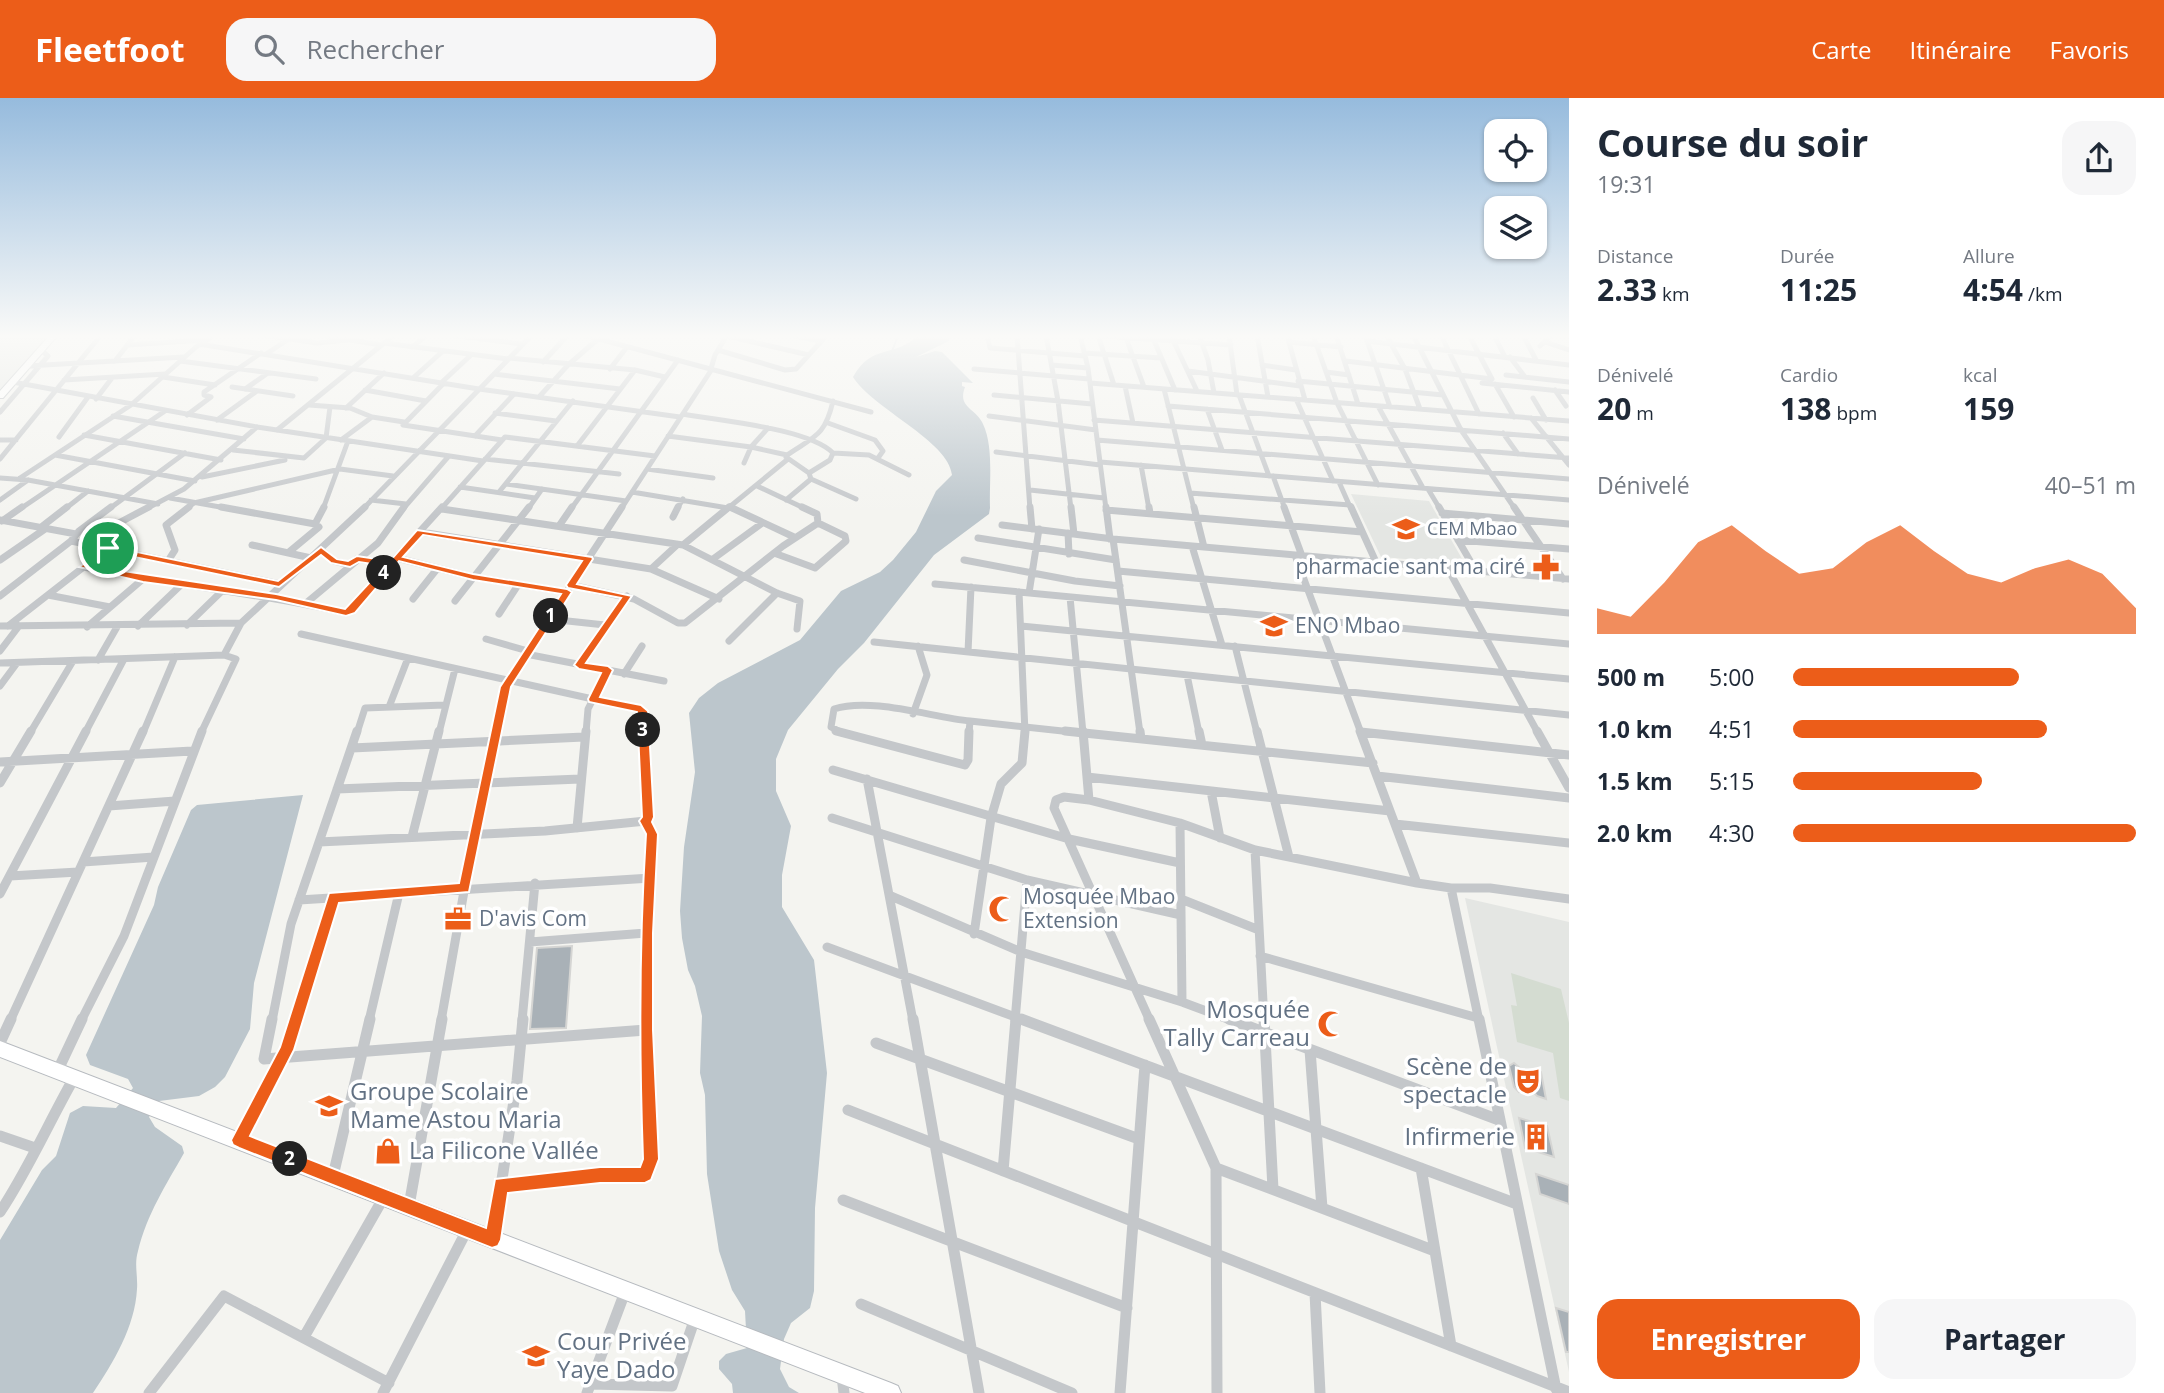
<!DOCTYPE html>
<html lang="fr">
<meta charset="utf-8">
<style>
:root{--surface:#fff;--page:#f6f6f7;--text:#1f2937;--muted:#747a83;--accent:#ec5d19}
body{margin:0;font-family:"Open Sans",sans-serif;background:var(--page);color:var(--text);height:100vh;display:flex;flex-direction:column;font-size:26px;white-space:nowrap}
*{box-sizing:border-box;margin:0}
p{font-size:23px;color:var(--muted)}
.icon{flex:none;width:38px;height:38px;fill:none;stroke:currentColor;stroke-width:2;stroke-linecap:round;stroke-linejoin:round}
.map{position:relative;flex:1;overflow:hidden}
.drawer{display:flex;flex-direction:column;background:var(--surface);width:595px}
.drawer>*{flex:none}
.controls{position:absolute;left:1484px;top:21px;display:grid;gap:14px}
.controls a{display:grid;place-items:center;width:63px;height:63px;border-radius:14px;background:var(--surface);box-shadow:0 2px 5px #0004;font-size:35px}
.pin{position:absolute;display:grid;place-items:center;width:60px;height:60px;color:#fff;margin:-30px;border:4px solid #fff;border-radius:50%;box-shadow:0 2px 7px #0007}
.km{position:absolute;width:35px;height:35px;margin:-18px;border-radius:50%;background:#222;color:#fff;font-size:19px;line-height:35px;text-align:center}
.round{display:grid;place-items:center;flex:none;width:74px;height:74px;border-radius:21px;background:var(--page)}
.head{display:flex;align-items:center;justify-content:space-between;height:119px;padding:0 28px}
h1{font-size:38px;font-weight:700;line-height:52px}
.metrics{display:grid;grid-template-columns:repeat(3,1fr);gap:10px;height:119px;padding:7px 28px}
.metrics div{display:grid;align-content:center}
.metrics b{font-size:30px;font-weight:700}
.metrics small{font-size:19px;font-weight:400}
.metrics p{font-size:19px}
.chart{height:196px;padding:14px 28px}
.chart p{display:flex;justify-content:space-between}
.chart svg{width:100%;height:126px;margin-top:7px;fill:var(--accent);opacity:.7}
.primary-button{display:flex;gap:14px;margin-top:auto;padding:14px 28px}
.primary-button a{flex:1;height:80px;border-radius:21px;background:var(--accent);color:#fff;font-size:28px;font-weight:700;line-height:80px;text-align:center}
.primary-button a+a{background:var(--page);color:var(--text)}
ul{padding:0 28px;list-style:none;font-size:23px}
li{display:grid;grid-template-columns:112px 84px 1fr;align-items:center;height:52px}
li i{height:18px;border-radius:9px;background:var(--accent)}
header{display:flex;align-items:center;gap:42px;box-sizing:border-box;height:98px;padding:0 35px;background:var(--accent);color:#fff}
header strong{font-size:33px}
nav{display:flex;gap:38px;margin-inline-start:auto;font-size:24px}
.search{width:490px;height:63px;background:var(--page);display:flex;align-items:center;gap:18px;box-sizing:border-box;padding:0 24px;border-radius:21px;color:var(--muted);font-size:26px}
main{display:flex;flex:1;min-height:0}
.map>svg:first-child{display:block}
.built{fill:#e4e6e3}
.green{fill:#d4dcd1}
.water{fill:#bcc6cc}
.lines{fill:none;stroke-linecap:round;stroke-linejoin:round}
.stream{stroke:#bcc6cc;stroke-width:2}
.building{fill:#a9b1b7;stroke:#d5d5d3;stroke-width:2}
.secondary-casing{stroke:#b6babf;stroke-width:2}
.street-far3{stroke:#c4c7ca;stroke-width:5}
.street-far2{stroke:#c4c7ca;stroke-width:7}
.street-far1{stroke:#c4c7ca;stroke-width:9}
.street{stroke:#c4c7ca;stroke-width:11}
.secondary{fill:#fff;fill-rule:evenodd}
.route{fill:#ec5d19;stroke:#fff;stroke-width:2;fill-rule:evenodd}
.labels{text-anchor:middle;stroke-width:7;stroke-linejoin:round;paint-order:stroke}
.far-poi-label{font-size:18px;fill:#627183;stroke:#fff;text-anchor:start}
.poi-label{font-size:21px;fill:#627183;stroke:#fff;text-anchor:start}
.near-poi-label{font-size:24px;fill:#627183;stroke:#fff;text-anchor:end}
</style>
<header>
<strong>Fleetfoot</strong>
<div class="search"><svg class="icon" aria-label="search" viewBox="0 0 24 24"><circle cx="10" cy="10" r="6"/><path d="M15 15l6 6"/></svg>Rechercher</div>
<nav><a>Carte</a><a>Itinéraire</a><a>Favoris</a></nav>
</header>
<main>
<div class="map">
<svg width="1569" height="1295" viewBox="0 0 1569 1295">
<rect width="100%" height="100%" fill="#f4f4f0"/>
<path class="built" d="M0,237H51L0,295Z
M1351,396L1429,403L1465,466L1381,459Z
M1465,800L1569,824V1274L1497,949Z"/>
<path class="green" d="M1511,875L1561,891L1569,925V1003L1560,1000L1553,955L1517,944L1511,907L1517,908Z"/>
<path class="water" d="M919,237H948L949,243L916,259L935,253L942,254L973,285L962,284V288L965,289C957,310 976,310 983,326C994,349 989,385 990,410L989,416L934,457L864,545L838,571L788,632L776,661V693L791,728L782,777V809L814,862L827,975L815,1110L814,1193L810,1210L791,1225L784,1241L780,1271L789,1289L799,1295H733L732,1286L719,1271V1263L726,1256L747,1250L745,1213L732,1192L719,1153L707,1076L705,997L700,975L702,918L695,888L688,872L682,840L680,813L684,749L695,674L689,615L699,600L718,585L800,542L841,493L880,474L893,462L916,434L936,393L952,377C949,343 873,311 853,279C872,245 893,261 919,237Z
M303,697L254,885L250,931L225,979L215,989L199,998L159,1003L149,1019L155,1029L182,1048L184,1055C166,1087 147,1116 138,1153C134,1166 138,1178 137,1191C135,1229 113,1265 93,1295H0V1142L42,1072L56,1058L70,1015L83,1008L116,1010L133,990L128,981L90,967L86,957L154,807L158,789L191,712L197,707Z"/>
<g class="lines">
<path class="stream" d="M892,253L898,238"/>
</g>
<path class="building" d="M572,848L566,930L530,931L537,850Z
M1514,965L1527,976L1531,972L1541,974L1546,1001L1537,998L1530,990L1519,994L1514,989L1509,968Z
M1519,1020L1547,1028L1554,1059L1525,1050Z
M1536,1076L1569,1087V1106L1540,1096Z
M1556,1210L1569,1214V1254H1566Z"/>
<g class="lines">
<g class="secondary-casing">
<path id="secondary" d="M50,237H58L3,300H0V293Z
M0,943L891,1285L898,1288L901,1295H865L0,959Z"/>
</g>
<path class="street-far3" d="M262,237L317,245L347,242
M450,237L522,246
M584,237L871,314
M790,237L820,243
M987,237L990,250L1085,258
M1017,237L1030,411
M1046,237L1058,303L1071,411
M1080,237L1088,270L1106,411
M1090,237L1231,247
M1098,237L1114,287
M1125,237L1144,289
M1199,237L1208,262L1214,295
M1229,237L1237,297
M1257,237L1268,299
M1287,237L1305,302
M1313,237L1337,305L1378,387
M1336,237L1358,306
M1365,237L1390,309
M1386,237L1405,271L1420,311
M1413,237L1461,332L1515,411
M1441,237L1479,316
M1469,237L1492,281
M1494,237L1505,259
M1523,237L1536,262
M326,238L381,247
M727,238L809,257
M1153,240L1175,292
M1172,240L1197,293
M1367,243L1569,267
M1289,244L1341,249
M1545,244L1569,252
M384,245L508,261
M199,246L479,291L680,319
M127,247L205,242
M1540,248L1552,237
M412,249L427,237
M718,252L785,272L796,271L827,237
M1084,255L1161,260
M266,256L289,241
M1510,259L1525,279
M509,260L635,272L665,279
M115,263L135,237
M180,263L316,281
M1346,263L1492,281
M543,264L568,237
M1052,267L1088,270
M1262,267L1296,272
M27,268L184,259
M610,271L627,249
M974,271L1089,281
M1188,273L1300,288
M1326,274L1349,277
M494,276L620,291
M1506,277L1569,284
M163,279L215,287
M413,280L443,253
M64,282L165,276
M1298,283L1443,297
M13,284L257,329L483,363
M441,285L471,257
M444,285L403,327L502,342
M1090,285L1569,323
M1482,285L1569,294
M1495,286L1514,319
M1125,288L1133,325
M232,289L293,298
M245,291L268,275
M1164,291L1194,411
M365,292L426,303
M1555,292L1566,308
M994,297L1092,306
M1239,297L1269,378
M539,299L568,267L598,241
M1533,300L1546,322
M96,301L112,280
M1296,301L1333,383
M309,307L350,310L372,319L341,342
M1168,308L1569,341
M1378,308L1423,390
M346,310L384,275
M1207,311L1222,352
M0,314L48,258L41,252
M495,315L556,323
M683,316C719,323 808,330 833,355L830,362L809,375
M187,317L211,299L204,297V294L261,255
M113,318L244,341
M989,318L1096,332
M372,319L404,324
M1531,320L1569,367
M217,322L257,293
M1094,322L1569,360
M828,325L875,342L883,353L878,360
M277,332L394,237
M1503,335L1518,356
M84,337L221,362
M475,338L514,296
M668,338L751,349L787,357C815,338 825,338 833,303
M59,339L88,299
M0,342H16
M1097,342L1569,381
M577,348L635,272
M233,352L304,360L326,340L330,309
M996,354L1100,367
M833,355L869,357L909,377
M55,357L195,383
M786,359L809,375L811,381L786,402
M0,361L101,237
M485,361L619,376
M1100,364L1569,402
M744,365L751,349L768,330
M1141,367L1149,411
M647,371L713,380
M1273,378L1285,411
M202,379L285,362
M0,380L28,382L158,406
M20,380L131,307L196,249L215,237
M811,381L856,401
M1339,384L1351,411
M506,386L626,403
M757,388L806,411
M460,389L535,400
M1428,391L1440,411
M1030,392L1104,400
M499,394L573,303
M632,394L734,411
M1190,395L1350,407
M170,400L231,411
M0,402L28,382
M371,402L406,406
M20,411L165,313
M65,411L88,393
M109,411L185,355
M146,411L184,391L257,329
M186,411L194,405L340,371L393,378
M323,411L348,343
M363,411L532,237
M403,411L448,359
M441,411L505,339L655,358
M528,411L542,391
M571,411L678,262
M621,411L710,274L715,257L727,237
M677,411L683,401
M727,411L788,361"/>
<path class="street-far2" d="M111,409L79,433L71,443L280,486
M221,409L315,426L324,409
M730,409L794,439
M1030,409L1032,431
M1071,409L1074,436
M1106,409L1110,441
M1149,409L1150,415
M1194,409L1204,449
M1284,409L1302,458
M1351,409L1376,464
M1439,409L1476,473
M1514,409L1563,481
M442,411L683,447L777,495L800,503L797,531
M1106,412L1362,434
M1442,415L1569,426
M673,419L678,409
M0,422L76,436
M2,423L22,409
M1002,427L1113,441L1569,481
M559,428L572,409
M40,430L67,409
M421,434L651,471L719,501
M1068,435L1069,456
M978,440L1116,462
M1113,441L1140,635
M1458,442L1569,451
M81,445L149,409
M252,447L311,460
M683,447L729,409
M1192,448L1222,547
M321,452L334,463L350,467
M289,454L319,429
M774,455L815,470L846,443L845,438L818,425
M1295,457L1361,635
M397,460L473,479L567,494
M357,461L392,466
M713,461L761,426
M0,462L45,431
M964,462L1075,483L1120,488
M168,463L175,452L166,427L189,409
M84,469C171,487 259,495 346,515L442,409
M651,471L677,447
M1448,471L1538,635
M1118,473L1569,515
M935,486L1569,546
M571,487L634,501L678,525H685L783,448L818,425L817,416L802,409
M1019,494L1025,635
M1029,495L1039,431
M48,497L110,509
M0,498L71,443
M1070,499L1083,635
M413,501L437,471
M455,503L529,409
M305,506L378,445L404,409
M499,516L518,487
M549,521L605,527
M187,527L223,492
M0,528L241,525
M8,528L108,450
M138,528L182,486
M1021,528L1569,581
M87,529L143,481
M301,536L642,612L643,635
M486,541L528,553
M729,543L777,495
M874,544L1569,617
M1235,548L1257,635
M0,553L19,528
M968,554L971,489
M526,556L664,583
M224,557L241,525L365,409
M98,562L117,529
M0,565L224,557L236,561L201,635
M579,567L627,498
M624,576L642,548
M1187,577L1199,635
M0,588L17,565
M389,609L408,560
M913,616L927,577L918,548
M970,623L1081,635
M1361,634L1366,635
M30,635L73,563
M85,635L124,561
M143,635L175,559
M357,635L365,610L444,607
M439,635L455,571
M495,635L505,588L622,409
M586,635L588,611L608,572
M842,635L831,629L834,611C871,599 931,619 970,623
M969,635L970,623"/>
<path class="street-far1" d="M643,633L648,719L646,723L652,736L646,835L648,923
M836,633L965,667L968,662L969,633
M1065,633L1373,665
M1083,633L1089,702
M1140,633L1141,641
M1199,633L1202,647
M1257,633L1289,759
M1360,633L1417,785
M1537,633L1569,690
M1361,634L1569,657
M352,650L584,639
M0,664L192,653
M833,672L1069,741L1180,765
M1377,678L1569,700
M1087,679L1390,713
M867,681L913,923
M0,685L31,633
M337,691L580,681
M1211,693L1220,740
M109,708L175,703
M832,720L1027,782L1181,817
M1180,725L1182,904
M1395,726L1569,745
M577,730L586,633
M412,739L439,633
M319,744L545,733L646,723
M1255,752L1264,923
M83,764L154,759
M10,778L78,774
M1451,790L1479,923
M0,796L86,633
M891,798L1021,854L1182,904L1233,923
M1181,801L1259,832
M299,802L651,780
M974,836L991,720L1001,686L1022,665L1025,633
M530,844L646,835
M827,849L1026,923
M1260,858L1478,920
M10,923L143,633
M81,923L124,838L202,633
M272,923L291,826L357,633
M295,923L334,799
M369,923L399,795
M441,923L474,737L496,633
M522,923L535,785
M1015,923L1027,782
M1150,923L1054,710L1056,702L1064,699L1089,702L1180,725L1255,752L1417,785L1451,790H1490L1569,801"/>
<path class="street" d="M272,921L264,961L646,932
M913,921L979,1295
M1021,921L1517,1106
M1149,921L1216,1070L1217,1295
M1229,921L1499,1022
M1264,921L1273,1091
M1479,921L1556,1291
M0,945L11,921
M876,945L1139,1041
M1310,952L1322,1110
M57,974L82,921
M848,1012L1569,1294
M0,1038L35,1050
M239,1042L286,952L296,921
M1216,1070L1435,1153
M1421,1070L1451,1248
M1003,1073L1016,921
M333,1078L370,921
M501,1087L600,1077H645L650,1069L647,921
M843,1102L1127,1210
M409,1108L442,921
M0,1114C28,1072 49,1024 74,980
M493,1140L517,983L523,921
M1315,1195L1320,1295
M861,1206L1072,1295
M304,1239L384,1099
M842,1278L844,1295
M591,1286L672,1288L695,1220
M149,1295L224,1198L389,1285
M383,1295L467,1132
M587,1295L625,1194
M1120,1295L1145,967"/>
<use href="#secondary" class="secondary"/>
</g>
<linearGradient id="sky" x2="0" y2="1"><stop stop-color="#96bbdd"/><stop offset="0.57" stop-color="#fafaf8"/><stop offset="1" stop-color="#fafaf8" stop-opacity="0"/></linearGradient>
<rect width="1569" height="418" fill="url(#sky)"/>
<path class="route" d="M417,432L592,459L593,461L577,486L632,498L586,565L608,568L613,572L600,599L641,607L648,613L654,719L652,724L658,736L653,835V932L659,1061L651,1082L645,1085H600L508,1095L501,1142L498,1148L492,1150L239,1050L233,1047L231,1042L280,949L329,795L459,785L500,589L561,496L473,482L399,463L355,515L346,518L276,502L143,484L79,469L108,448L278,483L321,449L337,461L348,463L357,458L390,463ZM423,437L582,463L566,487L568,490L621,500L574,567L579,571L601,575L588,601L589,604L637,614L642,719L639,723L646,736C639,845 639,952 643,1061L640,1069H600L495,1081L486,1130L250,1038L294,952L339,805L469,794L511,589L572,494L567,491L473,476L403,459ZM110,454L279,489L321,457L331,465L350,469L359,464L385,468L345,511L276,496L91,468Z"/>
<defs>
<g id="school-bare" transform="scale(2.1)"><path d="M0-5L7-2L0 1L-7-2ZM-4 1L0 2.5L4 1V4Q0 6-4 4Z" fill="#ec5d19" stroke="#fff" stroke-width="2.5" paint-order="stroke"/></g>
<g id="pharmacy-bare" transform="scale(2.1)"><path d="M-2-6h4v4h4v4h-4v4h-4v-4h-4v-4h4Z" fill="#ec5d19" stroke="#fff" stroke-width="2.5" paint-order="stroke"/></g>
<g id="university-bare" transform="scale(2.1)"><path d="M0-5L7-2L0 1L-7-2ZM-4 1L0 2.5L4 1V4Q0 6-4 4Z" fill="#ec5d19" stroke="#fff" stroke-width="2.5" paint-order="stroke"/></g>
<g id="mosque-bare" transform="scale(2.1)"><path d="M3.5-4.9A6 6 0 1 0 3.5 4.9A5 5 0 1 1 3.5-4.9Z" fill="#ec5d19" stroke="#fff" stroke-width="2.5" paint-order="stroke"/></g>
<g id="office-bare" transform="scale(2.1)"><path d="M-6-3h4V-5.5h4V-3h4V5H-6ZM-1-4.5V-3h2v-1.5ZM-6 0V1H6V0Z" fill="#ec5d19" stroke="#fff" stroke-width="2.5" paint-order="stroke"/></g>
<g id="theatre-bare" transform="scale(2.1)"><path d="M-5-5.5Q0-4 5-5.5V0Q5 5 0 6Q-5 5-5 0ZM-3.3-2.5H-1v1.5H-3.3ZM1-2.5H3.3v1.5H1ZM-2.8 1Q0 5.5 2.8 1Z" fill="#ec5d19" stroke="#fff" stroke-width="2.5" paint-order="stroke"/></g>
<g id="building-bare" transform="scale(2.1)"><path d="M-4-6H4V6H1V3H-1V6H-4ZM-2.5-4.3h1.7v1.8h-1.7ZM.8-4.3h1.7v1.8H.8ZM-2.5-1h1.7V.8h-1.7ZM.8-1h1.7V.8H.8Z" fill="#ec5d19" stroke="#fff" stroke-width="2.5" paint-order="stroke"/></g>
<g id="shop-bare" transform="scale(2.1)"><path d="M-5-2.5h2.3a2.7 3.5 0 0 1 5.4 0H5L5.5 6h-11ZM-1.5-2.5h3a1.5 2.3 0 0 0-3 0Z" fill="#ec5d19" stroke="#fff" stroke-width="2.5" paint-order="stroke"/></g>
</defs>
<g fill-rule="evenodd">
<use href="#school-bare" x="1406" y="431"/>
<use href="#pharmacy-bare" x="1546" y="469"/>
<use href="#university-bare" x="1274" y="528"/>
<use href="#mosque-bare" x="1002" y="811"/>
<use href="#office-bare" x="458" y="821"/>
<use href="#mosque-bare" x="1331" y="926"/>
<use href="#theatre-bare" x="1528" y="983"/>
<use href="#school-bare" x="329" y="1008"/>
<use href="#building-bare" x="1536" y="1039"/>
<use href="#shop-bare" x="388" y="1053"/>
<use href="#school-bare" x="536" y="1258"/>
</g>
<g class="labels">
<g class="far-poi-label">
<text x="1427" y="437">CEM Mbao</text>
</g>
<g class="poi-label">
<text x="1525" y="476" text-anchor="end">pharmacie sant ma ciré</text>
<text x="1295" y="535">ENO Mbao</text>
<text x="1023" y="806">Mosquée Mbao<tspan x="1023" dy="24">Extension</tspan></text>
<text x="479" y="828">D'avis Com</text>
</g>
<g class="near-poi-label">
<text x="1310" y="920">Mosquée<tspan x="1310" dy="28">Tally Carreau</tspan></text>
<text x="1507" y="977">Scène de<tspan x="1507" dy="28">spectacle</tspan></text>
<text x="350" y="1002" text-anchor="start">Groupe Scolaire<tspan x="350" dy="28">Mame Astou Maria</tspan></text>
<text x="1515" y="1047">Infirmerie</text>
<text x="409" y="1061" text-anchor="start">La Filicone Vallée</text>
<text x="557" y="1252" text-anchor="start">Cour Privée<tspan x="557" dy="28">Yaye Dado</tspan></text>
</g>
</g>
</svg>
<div class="controls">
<a><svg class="icon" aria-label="locate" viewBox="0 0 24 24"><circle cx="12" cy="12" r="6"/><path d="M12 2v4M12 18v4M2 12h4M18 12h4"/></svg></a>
<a><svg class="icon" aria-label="layers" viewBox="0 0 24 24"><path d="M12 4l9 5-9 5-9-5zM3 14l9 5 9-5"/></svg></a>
</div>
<div class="pin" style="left:108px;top:450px;background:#1e9e55"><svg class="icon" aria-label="arrive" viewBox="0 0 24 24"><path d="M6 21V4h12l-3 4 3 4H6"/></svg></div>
<b class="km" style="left:551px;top:518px">1</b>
<b class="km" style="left:290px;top:1061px">2</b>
<b class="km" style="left:643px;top:632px">3</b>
<b class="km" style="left:384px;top:475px">4</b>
</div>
<section class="drawer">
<div class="head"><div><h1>Course du soir</h1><p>19:31</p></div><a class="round"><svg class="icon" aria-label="share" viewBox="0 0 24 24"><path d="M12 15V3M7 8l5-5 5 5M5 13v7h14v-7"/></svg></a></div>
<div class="metrics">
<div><p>Distance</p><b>2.33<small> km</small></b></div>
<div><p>Durée</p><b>11:25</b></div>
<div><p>Allure</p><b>4:54<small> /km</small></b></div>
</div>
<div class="metrics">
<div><p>Dénivelé</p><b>20<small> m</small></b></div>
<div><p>Cardio</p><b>138<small> bpm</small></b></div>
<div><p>kcal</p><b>159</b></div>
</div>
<div class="chart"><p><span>Dénivelé</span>40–51 m</p>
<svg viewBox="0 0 160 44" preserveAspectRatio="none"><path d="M0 44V35L10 38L20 26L30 12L40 6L50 15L60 23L70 21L80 12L90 6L100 15L110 23L120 26L130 21L140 18L150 23L160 35V44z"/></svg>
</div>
<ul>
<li><b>500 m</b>5:00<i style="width:66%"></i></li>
<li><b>1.0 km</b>4:51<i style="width:74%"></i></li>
<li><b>1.5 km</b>5:15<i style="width:55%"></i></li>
<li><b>2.0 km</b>4:30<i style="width:100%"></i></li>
</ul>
<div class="primary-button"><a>Enregistrer</a><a>Partager</a></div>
</section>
</main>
